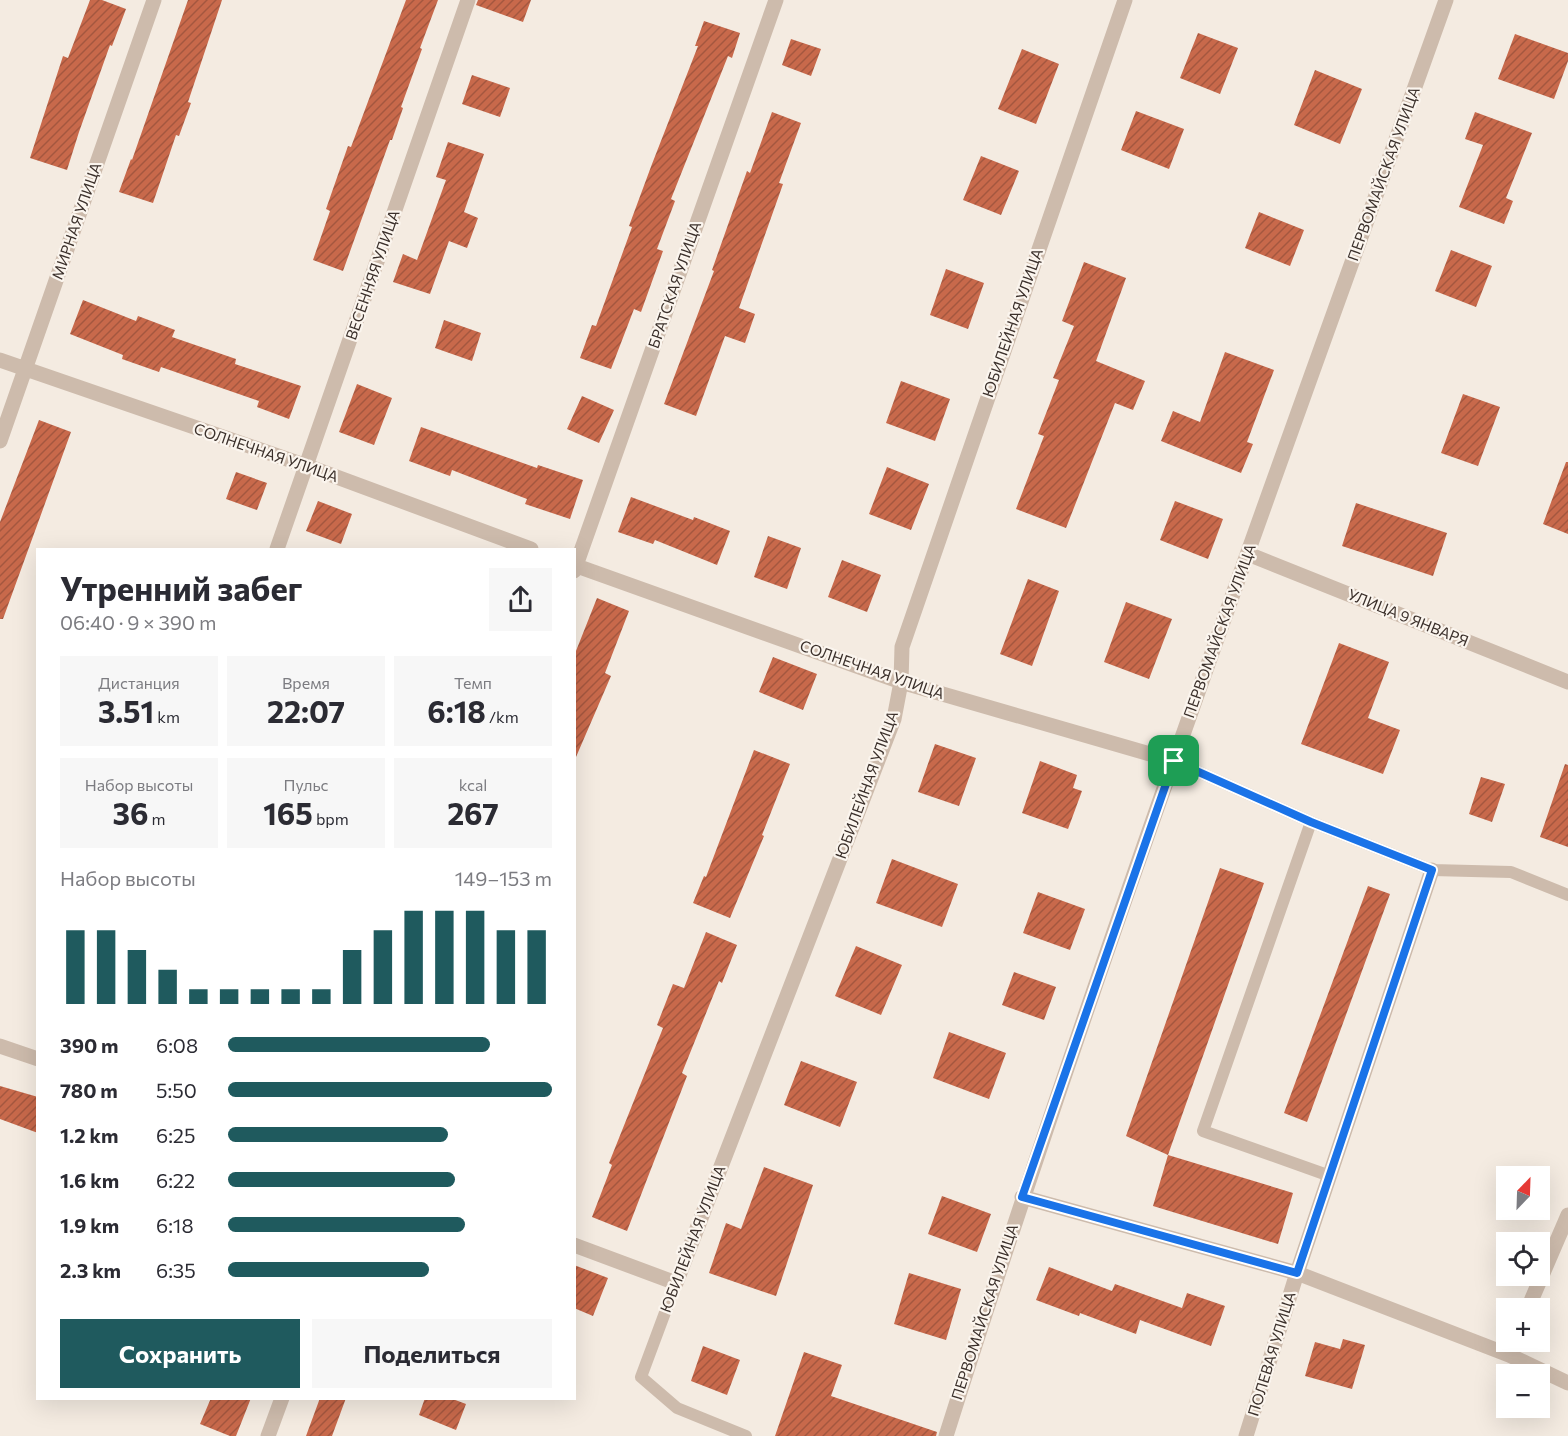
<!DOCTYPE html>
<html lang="ru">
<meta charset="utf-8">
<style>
:root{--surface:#fff;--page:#f7f7f7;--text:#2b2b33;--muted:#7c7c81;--accent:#1f5a5e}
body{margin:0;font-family:Commissioner,sans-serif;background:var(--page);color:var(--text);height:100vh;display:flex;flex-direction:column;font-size:22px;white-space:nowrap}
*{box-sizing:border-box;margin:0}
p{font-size:20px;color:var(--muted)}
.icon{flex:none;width:33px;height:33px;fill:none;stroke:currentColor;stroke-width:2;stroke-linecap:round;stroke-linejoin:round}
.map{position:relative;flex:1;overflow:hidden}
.panel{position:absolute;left:36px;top:548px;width:540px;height:852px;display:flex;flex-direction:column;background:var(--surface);border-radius:0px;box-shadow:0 6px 24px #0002}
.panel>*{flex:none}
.needle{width:39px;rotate:23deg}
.controls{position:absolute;left:1496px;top:1166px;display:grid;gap:12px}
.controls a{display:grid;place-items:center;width:54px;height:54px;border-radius:0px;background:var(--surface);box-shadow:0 6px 24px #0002;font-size:30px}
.pin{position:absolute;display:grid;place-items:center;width:51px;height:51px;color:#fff;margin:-26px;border-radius:12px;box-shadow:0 3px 9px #0006}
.round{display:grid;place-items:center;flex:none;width:63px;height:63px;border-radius:0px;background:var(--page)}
.head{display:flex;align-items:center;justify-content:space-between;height:102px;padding:0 24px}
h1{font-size:33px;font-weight:700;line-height:45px}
.stats{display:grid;grid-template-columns:repeat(3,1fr);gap:9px;height:102px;padding:6px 24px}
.stats div{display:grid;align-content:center;border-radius:0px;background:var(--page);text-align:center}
.stats b{font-size:30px;font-weight:700}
.stats small{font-size:16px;font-weight:400}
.stats p{font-size:16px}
.chart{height:168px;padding:12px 24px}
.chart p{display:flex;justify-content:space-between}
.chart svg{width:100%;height:108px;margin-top:6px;stroke:var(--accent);stroke-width:6}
.primary-button{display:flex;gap:12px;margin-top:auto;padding:12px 24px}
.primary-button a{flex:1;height:69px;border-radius:0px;background:var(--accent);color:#fff;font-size:24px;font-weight:700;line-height:69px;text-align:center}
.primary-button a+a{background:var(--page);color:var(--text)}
ul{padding:0 24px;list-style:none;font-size:20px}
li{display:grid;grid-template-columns:96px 72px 1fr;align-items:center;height:45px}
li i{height:15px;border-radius:8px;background:var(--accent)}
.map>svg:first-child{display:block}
.building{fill:url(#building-hatch)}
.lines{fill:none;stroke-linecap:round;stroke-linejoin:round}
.service{stroke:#cdbbac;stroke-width:12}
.minor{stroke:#cdbbac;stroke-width:15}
.route-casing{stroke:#fff;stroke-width:12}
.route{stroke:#1a73e8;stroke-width:8}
.labels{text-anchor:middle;stroke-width:4.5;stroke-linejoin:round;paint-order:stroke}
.street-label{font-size:15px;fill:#3b302b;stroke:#fbf5ee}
</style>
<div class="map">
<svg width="1568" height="1436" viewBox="0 0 1568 1436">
<defs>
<pattern id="building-hatch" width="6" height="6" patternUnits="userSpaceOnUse" patternTransform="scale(1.5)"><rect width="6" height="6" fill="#c8694b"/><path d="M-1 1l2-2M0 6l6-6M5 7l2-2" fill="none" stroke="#a4573f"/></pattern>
</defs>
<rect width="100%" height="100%" fill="#f4ebe1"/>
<path class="building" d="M90,0H102L126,9L112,46L110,45L79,132L67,170L30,158L63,56L68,58Z
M188,0H222L188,102L191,103L179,136L176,135L153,203L119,192L131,159L132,160Z
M406,0H438L420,48L422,49L401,107L403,108L392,140H390L343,271L313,260L330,211L326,209L348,146L351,147Z
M478,0H531L523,22L476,5Z
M704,21L740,33L732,58L728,56L671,199L675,201L657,249L663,251L641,312L634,309L611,369L580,358L592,325L596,326L632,227L629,226L652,164L698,46H695Z
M1198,33L1238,48L1220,94L1180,78Z
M1515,34L1568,53V61L1554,99L1498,79Z
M791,39L821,49L811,76L782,65Z
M1022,49L1059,64L1036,124L998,109Z
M1315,70L1362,89L1340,144L1294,125Z
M472,75L510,88L500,117L462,104Z
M1136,111L1184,129L1169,169L1121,150Z
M772,112L801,123L779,183L783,184L739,308L755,314L745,343L725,336L696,416L664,404L714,271L712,270L747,171L750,173Z
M1475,112L1532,133L1506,198L1513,201L1504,224L1459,207L1483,145L1465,139Z
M448,142L484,154L464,212L478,218L467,248L449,241L430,294L393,282L403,254L417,260L446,180L436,177Z
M981,156L1019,171L1001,215L963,200Z
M1259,212L1304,230L1290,266L1245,248Z
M1451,250L1492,266L1476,307L1435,291Z
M1084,262L1126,278L1096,361L1145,381L1133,410L1115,403L1066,528L1016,509L1044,436L1038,434L1059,380L1053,378L1074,326L1062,321Z
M946,269L984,283L968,329L930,315Z
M83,300L136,321L138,316L175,330L172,337L236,359L235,364L301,386L289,419L257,407L259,401L161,367L159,372L122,359L123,355L70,334Z
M444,320L481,333L472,361L435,348Z
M1225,352L1274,370L1247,442L1253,444L1241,473L1161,441L1173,411L1200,422Z
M901,381L950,399L935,441L886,423Z
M357,384L392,398L374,445L339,432Z
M1463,394L1500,407L1478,466L1441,453Z
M582,396L614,410L599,443L567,429Z
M39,420L71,432L3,619H0V522Z
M421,427L537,468L538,465L583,480L570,519L525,504L527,499L452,470L450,476L409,461Z
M1566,462H1568V534L1543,524Z
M887,467L929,484L911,530L869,514Z
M236,472L267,483L257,510L226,499Z
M631,497L693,520L694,517L730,531L717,565L655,540L653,544L618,532Z
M318,501L352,514L341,544L306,531Z
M1175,501L1223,519L1208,559L1160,540Z
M1356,503L1447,533L1433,576L1342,546Z
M768,536L801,548L787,589L754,577Z
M842,560L881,575L867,612L828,597Z
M1028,579L1059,591L1032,666L1000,654Z
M597,598L629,611L605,673L611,676L576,757L574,656Z
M1126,602L1172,619L1149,679L1104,662Z
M1339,643L1389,662L1368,718L1400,730L1383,774L1301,744Z
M773,657L817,674L803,710L759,692Z
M935,744L976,758L959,806L918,792Z
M754,750L790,764L762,835L764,836L730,918L693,903L704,876L706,877Z
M1040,761L1077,775L1073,788L1082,791L1068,829L1022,813Z
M1565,764L1568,765V847L1540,837Z
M1481,777L1505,784L1492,822L1469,814Z
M892,859L958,884L942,927L876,903Z
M1220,868L1264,883L1168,1155L1126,1136Z
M1368,886L1390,894L1307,1122L1284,1113Z
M1038,892L1085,909L1070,950L1023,933Z
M706,932L737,945L722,983L719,981L682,1073L687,1076L627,1231L592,1217L612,1165L609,1163L663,1028L657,1025L673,984L684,988Z
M856,946L902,965L881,1015L835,996Z
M1014,972L1056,987L1044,1020L1002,1005Z
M949,1032L1006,1053L989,1099L933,1078Z
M801,1061L857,1082L840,1127L784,1105Z
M0,1086L38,1097V1133L0,1119Z
M1168,1155L1293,1193L1278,1244L1153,1206Z
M764,1167L813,1185L776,1296L709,1273L726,1223L741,1229Z
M942,1196L991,1214L977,1252L928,1234Z
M574,1265L608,1278L593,1316L574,1308Z
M1049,1267L1112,1291L1115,1284L1182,1308L1187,1293L1225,1306L1211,1346L1140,1320L1136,1334L1080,1313L1079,1316L1036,1300Z
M909,1273L961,1289L946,1340L894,1324Z
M1343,1339L1365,1345L1352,1389L1305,1376L1315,1342L1340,1349Z
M703,1346L740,1360L727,1395L691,1381Z
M804,1352L842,1365L831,1396L937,1432L936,1436H775Z
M211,1398H251L236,1436H230L200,1424Z
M320,1398H346L332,1436H306Z
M425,1398H450L466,1404L456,1430L419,1415Z"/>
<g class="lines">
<path class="service" d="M1174,761L1311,822
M1330,1176L1203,1131L1311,822L1432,870L1511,872L1568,895
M676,1283L641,1377L677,1408L746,1436"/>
<path class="minor" d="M0,360L307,466L531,549
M0,441L154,0
M277,549L468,0
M1248,554L1568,682
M574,565L901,682L1174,761
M574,571L776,0
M0,1046L38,1059
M1022,1197L1297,1273L1509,1355L1568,1383
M574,1245L676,1283L894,719L901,682L902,647L1125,0
M1528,1308L1568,1215
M268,1436L282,1398
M946,1436C1099,953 1276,477 1446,0
M1246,1436L1297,1273L1432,870"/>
</g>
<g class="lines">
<g class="route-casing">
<path id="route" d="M1174,761L1311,822L1432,870L1297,1273L1022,1197Z"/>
</g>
<use href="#route" class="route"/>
</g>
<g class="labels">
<g class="street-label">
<text transform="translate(1384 174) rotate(-70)" y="5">ПЕРВОМАЙСКАЯ УЛИЦА</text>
<text transform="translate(77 221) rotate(-71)" y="5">МИРНАЯ УЛИЦА</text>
<text transform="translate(373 275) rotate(-71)" y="5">ВЕСЕННЯЯ УЛИЦА</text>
<text transform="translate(675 285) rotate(-71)" y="5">БРАТСКАЯ УЛИЦА</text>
<text transform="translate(1013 323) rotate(-71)" y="5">ЮБИЛЕЙНАЯ УЛИЦА</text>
<text transform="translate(266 453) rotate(19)" y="5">СОЛНЕЧНАЯ УЛИЦА</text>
<text transform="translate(1408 618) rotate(22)" y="5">УЛИЦА 9 ЯНВАРЯ</text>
<text transform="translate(1220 631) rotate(-70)" y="5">ПЕРВОМАЙСКАЯ УЛИЦА</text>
<text transform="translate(872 670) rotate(19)" y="5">СОЛНЕЧНАЯ УЛИЦА</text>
<text transform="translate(867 785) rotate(-70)" y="5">ЮБИЛЕЙНАЯ УЛИЦА</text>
<text transform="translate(693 1239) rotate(-69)" y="5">ЮБИЛЕЙНАЯ УЛИЦА</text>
<text transform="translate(985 1312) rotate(-72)" y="5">ПЕРВОМАЙСКАЯ УЛИЦА</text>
<text transform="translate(1272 1354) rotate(-73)" y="5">ПОЛЕВАЯ УЛИЦА</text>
</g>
</g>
</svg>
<div class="controls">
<a><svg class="needle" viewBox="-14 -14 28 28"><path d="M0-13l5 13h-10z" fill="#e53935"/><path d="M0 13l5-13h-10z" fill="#7c7c81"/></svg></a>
<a><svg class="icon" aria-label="locate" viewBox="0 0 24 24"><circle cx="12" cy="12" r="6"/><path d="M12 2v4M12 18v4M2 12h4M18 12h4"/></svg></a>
<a>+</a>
<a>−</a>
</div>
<div class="pin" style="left:1174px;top:761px;background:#1e9e55"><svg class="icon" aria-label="arrive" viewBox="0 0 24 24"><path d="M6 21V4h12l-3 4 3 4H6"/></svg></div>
<section class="panel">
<div class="head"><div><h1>Утренний забег</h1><p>06:40 · 9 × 390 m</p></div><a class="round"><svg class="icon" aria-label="share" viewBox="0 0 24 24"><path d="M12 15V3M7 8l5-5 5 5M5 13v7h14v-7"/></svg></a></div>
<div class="stats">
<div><p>Дистанция</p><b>3.51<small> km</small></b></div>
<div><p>Время</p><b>22:07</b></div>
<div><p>Темп</p><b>6:18<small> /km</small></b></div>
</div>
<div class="stats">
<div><p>Набор высоты</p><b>36<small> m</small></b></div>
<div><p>Пульс</p><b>165<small> bpm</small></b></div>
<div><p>kcal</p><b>267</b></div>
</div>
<div class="chart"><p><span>Набор высоты</span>149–153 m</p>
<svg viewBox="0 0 160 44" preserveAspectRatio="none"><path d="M5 44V14M15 44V14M25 44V22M35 44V30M45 44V38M55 44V38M65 44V38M75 44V38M85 44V38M95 44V22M105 44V14M115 44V6M125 44V6M135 44V6M145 44V14M155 44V14"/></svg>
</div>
<ul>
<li><b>390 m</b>6:08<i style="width:81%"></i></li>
<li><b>780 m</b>5:50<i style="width:100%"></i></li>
<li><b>1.2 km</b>6:25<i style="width:68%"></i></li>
<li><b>1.6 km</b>6:22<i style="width:70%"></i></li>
<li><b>1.9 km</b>6:18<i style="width:73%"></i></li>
<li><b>2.3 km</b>6:35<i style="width:62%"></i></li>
</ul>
<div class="primary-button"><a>Сохранить</a><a>Поделиться</a></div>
</section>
</div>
